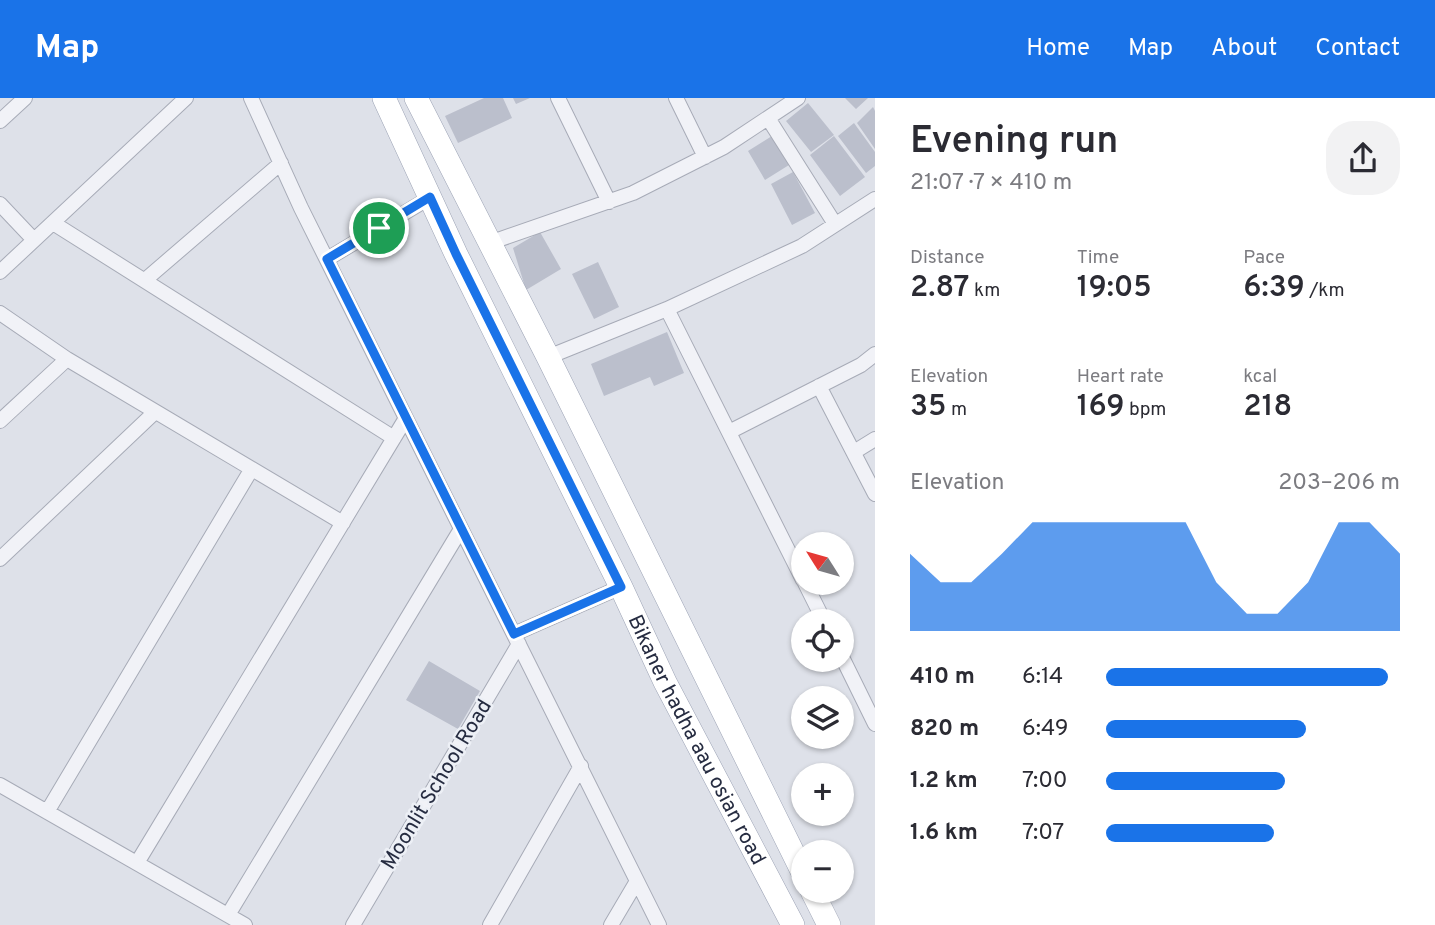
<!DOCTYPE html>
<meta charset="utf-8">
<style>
:root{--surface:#fff;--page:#f2f2f3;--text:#2b2b33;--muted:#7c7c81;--accent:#1a73e8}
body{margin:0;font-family:Overpass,sans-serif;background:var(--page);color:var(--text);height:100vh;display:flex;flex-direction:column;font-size:26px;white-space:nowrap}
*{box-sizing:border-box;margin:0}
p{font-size:23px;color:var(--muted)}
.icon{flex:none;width:38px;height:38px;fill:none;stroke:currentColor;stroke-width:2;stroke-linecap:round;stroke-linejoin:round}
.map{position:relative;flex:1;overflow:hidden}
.panel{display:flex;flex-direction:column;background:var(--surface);width:560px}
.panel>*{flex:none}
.needle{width:46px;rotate:307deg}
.controls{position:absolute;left:791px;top:434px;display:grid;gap:14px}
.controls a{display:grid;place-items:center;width:63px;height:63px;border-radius:50%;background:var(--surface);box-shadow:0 2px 5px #0004;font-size:35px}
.pin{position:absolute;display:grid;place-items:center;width:60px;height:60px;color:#fff;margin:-30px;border:4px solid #fff;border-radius:50%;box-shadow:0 2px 7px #0007}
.round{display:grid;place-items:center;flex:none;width:74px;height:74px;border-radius:28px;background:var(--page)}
.summary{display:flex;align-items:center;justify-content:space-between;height:119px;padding:0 35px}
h1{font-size:38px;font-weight:600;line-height:52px}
.figures{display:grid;grid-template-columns:repeat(3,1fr);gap:10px;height:119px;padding:7px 35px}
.figures div{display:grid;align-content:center}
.figures b{font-size:30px;font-weight:600}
.figures small{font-size:19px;font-weight:400}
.figures p{font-size:19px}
.chart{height:196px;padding:14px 35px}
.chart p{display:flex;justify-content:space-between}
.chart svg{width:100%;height:126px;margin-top:7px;fill:var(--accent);opacity:.7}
ul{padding:0 35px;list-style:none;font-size:23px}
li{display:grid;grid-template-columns:112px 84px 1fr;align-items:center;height:52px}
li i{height:18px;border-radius:9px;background:var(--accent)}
header{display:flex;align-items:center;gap:42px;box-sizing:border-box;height:98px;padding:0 35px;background:var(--accent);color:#fff}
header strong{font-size:33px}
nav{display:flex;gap:38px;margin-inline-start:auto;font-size:24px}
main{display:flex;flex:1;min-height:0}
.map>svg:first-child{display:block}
.building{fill:#bbbfcc}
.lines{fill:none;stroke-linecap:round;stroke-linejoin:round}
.minor-casing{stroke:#a7abb7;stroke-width:16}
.primary-casing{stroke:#9ca3b5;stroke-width:24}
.minor{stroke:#f1f2f7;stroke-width:14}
.primary{stroke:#fff;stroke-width:23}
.route-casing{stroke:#fff;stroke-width:14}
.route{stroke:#1a73e8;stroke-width:9}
.labels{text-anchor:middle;stroke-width:5;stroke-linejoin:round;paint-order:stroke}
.street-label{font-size:21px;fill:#262c41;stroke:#edf0f6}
</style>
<header>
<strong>Map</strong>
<nav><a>Home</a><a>Map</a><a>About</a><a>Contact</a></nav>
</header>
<main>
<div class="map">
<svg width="875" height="827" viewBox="0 0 875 827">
<rect width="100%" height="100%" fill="#dee1e9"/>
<path class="building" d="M484,0H503L512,20L458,45L445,18Z
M513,0H530L516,6Z
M845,0H868L856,11Z
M808,5L834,37L811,54L786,23Z
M873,9L875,13V51L857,25Z
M854,25L875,54V68L866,75L838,38Z
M772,38L789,67L765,82L748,53Z
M834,38L865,79L840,98L810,57Z
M793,74L815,115L792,127L771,86Z
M540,134L561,171L526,192L513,150Z
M598,164L619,209L594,221L572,176Z
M667,234L684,275L654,288L650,279L604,298L591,266Z
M429,563L480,593L458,631L406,602Z"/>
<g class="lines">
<g class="minor-casing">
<path id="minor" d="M251,0L301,110L659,827
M558,0L609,104
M676,0L705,59
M768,20L835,126
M0,23L25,0
M0,106L34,142
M53,125L394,340
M489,145L633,95L724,49L798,0
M327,161L431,99
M0,174L186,0
M145,182L281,65
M667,211L803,482
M0,215L67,261L343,425
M548,259L667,211L802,148L875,101
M819,288L875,396
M0,323L67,261
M729,334L861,267L875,256
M854,354L875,341
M0,461L155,314
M805,485L824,523
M514,536L621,489
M842,559L875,626
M0,687L245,827
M47,714L251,372
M137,765L406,320
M228,817L461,431
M353,827L519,546
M490,827L581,668
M611,827L637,783"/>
</g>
<g class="primary-casing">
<g id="primary">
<path id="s1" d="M384,0L456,156L621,489L665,584L793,827"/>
<path d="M416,0L548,259L803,775"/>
<path d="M812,793L829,827"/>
</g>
</g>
<use href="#minor" class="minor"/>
<use href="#primary" class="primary"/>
</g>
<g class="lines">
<g class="route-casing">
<path id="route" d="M430,99L456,156L621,489L514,536L327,161Z"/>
</g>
<use href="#route" class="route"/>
</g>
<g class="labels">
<g class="street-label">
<text dy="7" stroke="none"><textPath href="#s1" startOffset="714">Bikaner hadha aau osian road</textPath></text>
<text transform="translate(436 686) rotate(-59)" y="7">Moonlit School Road</text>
</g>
</g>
</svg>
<div class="controls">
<a><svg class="needle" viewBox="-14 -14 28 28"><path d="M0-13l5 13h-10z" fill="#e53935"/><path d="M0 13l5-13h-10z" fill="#7c7c81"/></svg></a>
<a><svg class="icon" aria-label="locate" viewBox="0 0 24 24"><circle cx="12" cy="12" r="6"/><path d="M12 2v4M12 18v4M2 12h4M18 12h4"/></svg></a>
<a><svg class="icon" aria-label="layers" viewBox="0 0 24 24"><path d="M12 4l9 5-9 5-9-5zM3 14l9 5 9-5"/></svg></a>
<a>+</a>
<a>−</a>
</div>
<div class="pin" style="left:379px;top:130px;background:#1e9e55"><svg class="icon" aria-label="arrive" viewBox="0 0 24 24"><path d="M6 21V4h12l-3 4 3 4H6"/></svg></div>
</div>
<section class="panel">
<div class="summary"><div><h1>Evening run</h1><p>21:07 · 7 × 410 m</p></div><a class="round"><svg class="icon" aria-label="share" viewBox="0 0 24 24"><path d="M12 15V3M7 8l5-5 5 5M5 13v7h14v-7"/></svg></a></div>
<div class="figures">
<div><p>Distance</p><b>2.87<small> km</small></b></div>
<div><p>Time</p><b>19:05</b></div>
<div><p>Pace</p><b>6:39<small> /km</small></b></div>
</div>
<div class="figures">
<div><p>Elevation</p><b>35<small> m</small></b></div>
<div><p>Heart rate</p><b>169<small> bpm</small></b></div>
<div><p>kcal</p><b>218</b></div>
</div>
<div class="chart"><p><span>Elevation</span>203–206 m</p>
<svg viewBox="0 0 160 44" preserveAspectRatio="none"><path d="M0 44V17L10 27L20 27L30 17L40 6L50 6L60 6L70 6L80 6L90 6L100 27L110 38L120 38L130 27L140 6L150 6L160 17V44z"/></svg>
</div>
<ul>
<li><b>410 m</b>6:14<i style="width:96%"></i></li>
<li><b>820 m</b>6:49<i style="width:68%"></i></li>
<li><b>1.2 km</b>7:00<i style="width:61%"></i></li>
<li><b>1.6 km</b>7:07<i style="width:57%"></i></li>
</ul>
</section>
</main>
